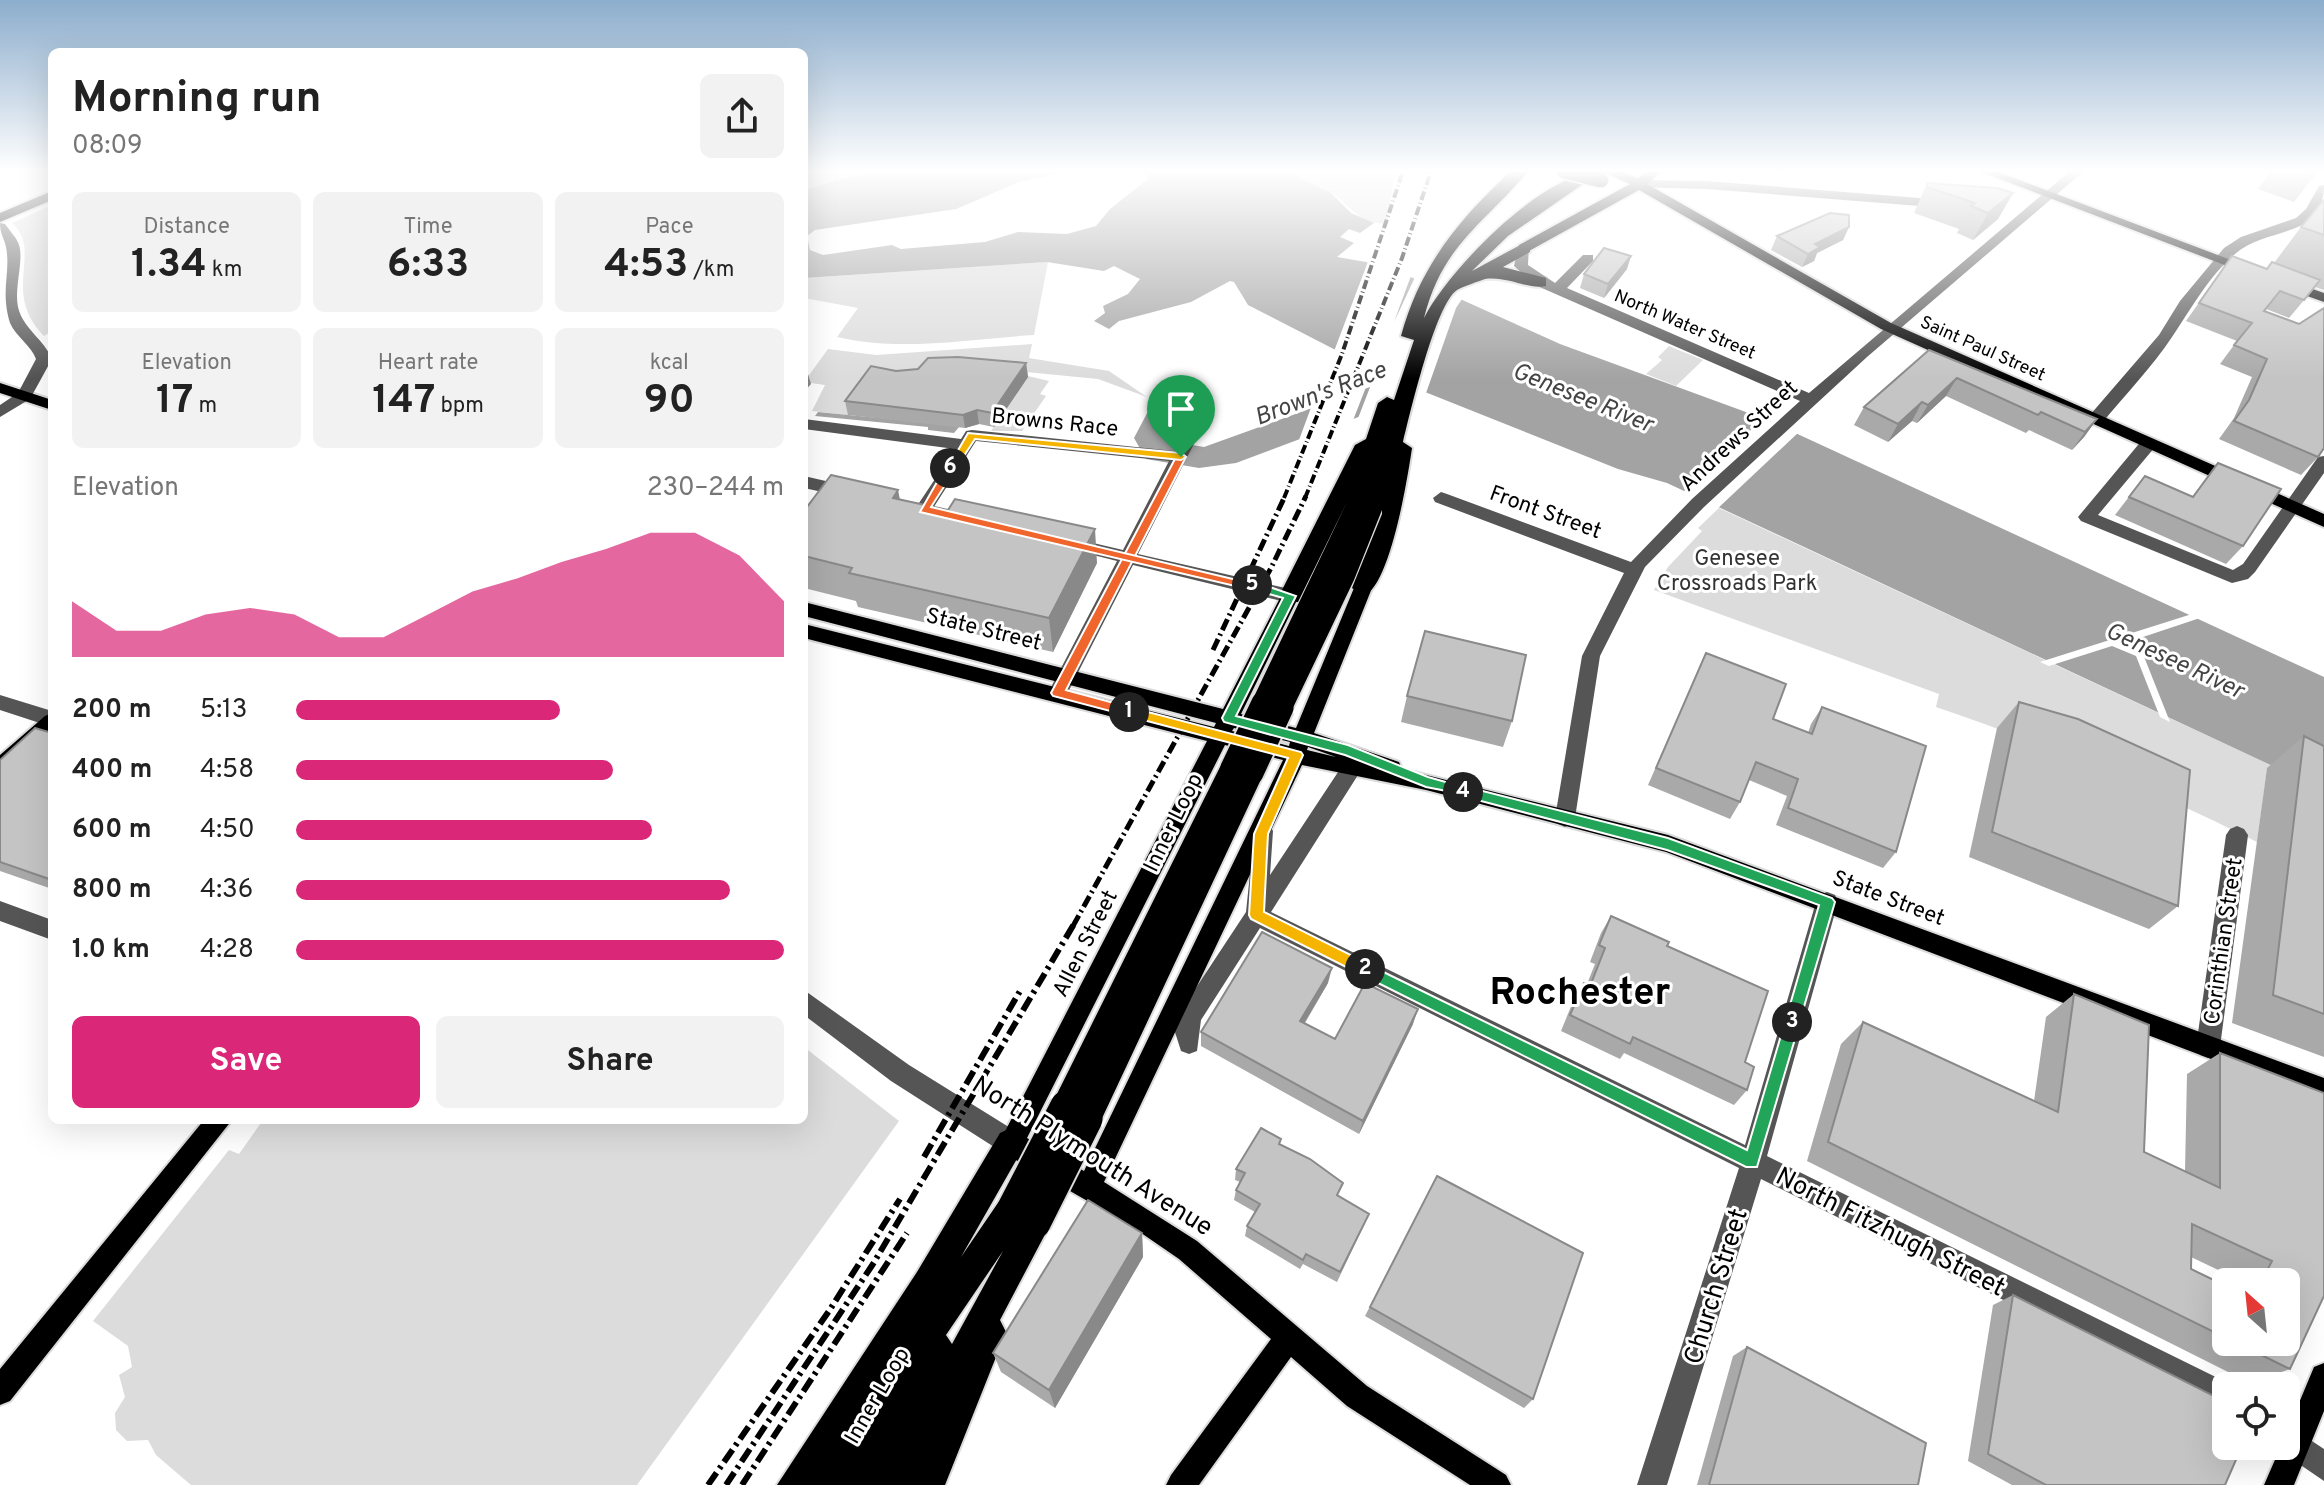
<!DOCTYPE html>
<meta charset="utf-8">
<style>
:root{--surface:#fff;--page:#f2f2f2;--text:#222;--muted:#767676;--accent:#db2777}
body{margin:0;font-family:Overpass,sans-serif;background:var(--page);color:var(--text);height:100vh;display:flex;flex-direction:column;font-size:30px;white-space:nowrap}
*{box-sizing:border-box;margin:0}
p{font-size:26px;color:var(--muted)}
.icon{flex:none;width:44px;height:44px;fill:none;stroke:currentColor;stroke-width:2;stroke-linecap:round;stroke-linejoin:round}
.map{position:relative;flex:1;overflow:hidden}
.panel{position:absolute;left:48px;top:48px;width:760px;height:1076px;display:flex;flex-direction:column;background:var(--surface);border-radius:12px;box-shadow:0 8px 32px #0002}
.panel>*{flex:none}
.needle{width:52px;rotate:333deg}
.controls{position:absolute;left:2212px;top:1268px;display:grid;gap:16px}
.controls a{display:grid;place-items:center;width:88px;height:88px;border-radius:12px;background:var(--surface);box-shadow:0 8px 32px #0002;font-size:40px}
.pin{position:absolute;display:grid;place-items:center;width:68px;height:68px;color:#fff;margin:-82px -34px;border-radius:50% 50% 50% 0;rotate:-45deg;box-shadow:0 0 8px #0007}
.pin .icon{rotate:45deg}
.km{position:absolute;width:40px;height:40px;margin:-20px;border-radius:50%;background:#222;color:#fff;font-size:22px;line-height:40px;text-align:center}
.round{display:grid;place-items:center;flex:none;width:84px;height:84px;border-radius:12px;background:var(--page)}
.head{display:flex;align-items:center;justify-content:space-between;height:136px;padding:0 24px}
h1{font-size:44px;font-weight:700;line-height:60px}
.figures{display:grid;grid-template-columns:repeat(3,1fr);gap:12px;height:136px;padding:8px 24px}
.figures div{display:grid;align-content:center;border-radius:12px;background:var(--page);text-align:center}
.figures b{font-size:40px;font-weight:700}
.figures small{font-size:22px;font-weight:400}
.figures p{font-size:22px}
.chart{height:224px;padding:16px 24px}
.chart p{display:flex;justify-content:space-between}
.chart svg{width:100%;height:144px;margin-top:8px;fill:var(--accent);opacity:.7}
.button{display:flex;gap:16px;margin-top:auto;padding:16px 24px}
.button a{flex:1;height:92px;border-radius:12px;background:var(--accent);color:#fff;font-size:32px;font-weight:700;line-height:92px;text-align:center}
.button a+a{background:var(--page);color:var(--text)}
ul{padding:0 24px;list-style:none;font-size:26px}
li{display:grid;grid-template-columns:128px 96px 1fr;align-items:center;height:60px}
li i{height:20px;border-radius:10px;background:var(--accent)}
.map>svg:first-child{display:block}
.green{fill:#dcdcdc}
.water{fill:#a3a3a3}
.pier{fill:#fff}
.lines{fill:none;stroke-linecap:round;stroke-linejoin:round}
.major-casing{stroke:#dbdbdb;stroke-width:4}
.highway-casing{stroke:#dbdbdb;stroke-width:4}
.minor{fill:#555;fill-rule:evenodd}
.major{fill:#000;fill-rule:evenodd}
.highway{fill:#000;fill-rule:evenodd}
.rail-far2{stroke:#000;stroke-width:4;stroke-dasharray:9 3 1 3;stroke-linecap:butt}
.rail-far1{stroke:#000;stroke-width:5;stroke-dasharray:12 4 2 4;stroke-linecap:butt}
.rail{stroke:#000;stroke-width:6;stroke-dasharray:15 5 3 5;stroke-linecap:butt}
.major-bridge-casing{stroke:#dbdbdb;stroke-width:18;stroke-linecap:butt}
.highway-bridge-far1-casing{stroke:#dbdbdb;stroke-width:27;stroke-linecap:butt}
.highway-bridge-casing{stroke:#dbdbdb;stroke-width:35;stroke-linecap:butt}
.major-bridge{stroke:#000;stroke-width:15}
.highway-bridge-far1{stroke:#000;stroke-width:23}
.highway-bridge{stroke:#000;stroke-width:31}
.wall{fill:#a9a9a9;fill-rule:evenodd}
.shaded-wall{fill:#898989}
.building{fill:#c4c4c4;stroke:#898989;stroke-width:2}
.split-1{fill:#f0652b;stroke:#fff;stroke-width:2}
.split-2{fill:#f5b400;stroke:#fff;stroke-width:2}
.split-3{fill:#22a559;stroke:#fff;stroke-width:2}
.split-4{fill:#22a559;stroke:#fff;stroke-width:2}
.split-5{fill:#22a559;stroke:#fff;stroke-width:2}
.split-6{fill:#f0652b;stroke:#fff;stroke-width:2}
.split-7{fill:#f5b400;stroke:#fff;stroke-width:2}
.labels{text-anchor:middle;stroke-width:6;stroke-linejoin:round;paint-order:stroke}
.far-street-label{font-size:18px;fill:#000;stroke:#fff}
.street-label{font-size:22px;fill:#000;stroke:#fff}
.park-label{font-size:22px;fill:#333;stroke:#fff}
.water-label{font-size:24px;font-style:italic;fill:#444;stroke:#fff}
.near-street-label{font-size:26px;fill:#000;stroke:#fff}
.town-label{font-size:38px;font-weight:bold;fill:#000;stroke:#fff}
</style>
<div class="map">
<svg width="2324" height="1485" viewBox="0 0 2324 1485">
<rect width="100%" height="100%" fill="#fff"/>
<path class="green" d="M804,171H913L849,177L804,190Z
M1285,171H1395L1387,224C1354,223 1352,204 1327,190C1313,183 1299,178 1285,171Z
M52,205V331L44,336C0,291 44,251 12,223Z
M1048,262L1034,335C969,339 901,352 837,337L858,308L804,298V278Z
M1032,344L1029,358L1109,371L1147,397L1098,379L975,367L869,386L848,415L812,411L825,385L804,382L828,349L876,355Z
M1669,346L1703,360L1676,386L1646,374L1662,360L1658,357Z
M1028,376L1049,381L1040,394L1046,396L1022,431H991Z
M1719,508L2324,790L2267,769L2257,842C2153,790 2046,744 1936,707L1939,694L1654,590L1668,567L1702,531L1698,528Z
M804,1047L899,1121L637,1485H191L156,1455L148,1440L127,1441L116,1430L115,1413L125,1397L119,1375L132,1367L128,1346L93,1321L229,1150L239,1154L263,1120H804Z"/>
<path class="water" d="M913,171H1070L1019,182L956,209L815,230L807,236L810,250L823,255L892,245L901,249L985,242L1018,232L1067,234L1096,226L1110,209L1149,178L1143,171H1285L1330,192L1351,213L1374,223L1360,233L1349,229L1340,237L1354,243L1337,257L1366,262L1416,279L1560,344L1765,419L2324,677V790L1667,483L1618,469L1425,392L1236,463L1199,468L1146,459L1134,438L1154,400H1160L1161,437H1175V442L1204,447L1392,379L1248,305L1234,282L1230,281L1191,302L1119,321L1109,329L1094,321L1105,313L1103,306L1128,294L1140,279L1114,266L1104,271L1047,262L804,278V190L849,177Z
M818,412L950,425L959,427L954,433L928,430V427L815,416Z"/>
<path class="pier" d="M1369,259L1412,273L1394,322L1416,275L1464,296L1456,308L1425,396L1357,421L1372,382L1382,379L1375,376L1379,365L1373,375L1333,354Z
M1366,387L1352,423L1299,440L1312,405Z
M1763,419L1800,431L1715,511L1681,494Z
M2191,609L2206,616L2137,639L2170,722L2160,717L2136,656L2112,646L2049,666L2040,662L2192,614Z"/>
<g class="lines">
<g class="major-casing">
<path id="major" d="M1601,171H1620L1638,178L1648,171H1662L1647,184L1891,323L2324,514V527L1881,329L1639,190L1529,251H1519V245L1630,184Z
M1979,171H1996L2260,271L2248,274Z
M52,191V200L0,222V213Z
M2287,280L2324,293V302L2282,287V281Z
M0,383L52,400V410L0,393Z
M1363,582L1372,588L1314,733L1399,762L1402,769L1668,835L2324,1078V1102L1666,852L1426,790L1302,765L1104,1182L1197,1241L1367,1386L1506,1475L1511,1485H1470L1347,1406L1291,1357L1199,1485H1166L1171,1475L1271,1339L1179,1259L1131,1226L1002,1152L999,1143L1207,741L804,638V624L1214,727L1216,723L804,616V602L1223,709L1281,596L1290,589L1299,596L1241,714L1296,728L1354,588ZM1234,728L1290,742L1289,746L1232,731ZM1225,745L1283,760L1084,1171L1027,1138ZM1308,747L1336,757L1307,750Z
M52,713V733L7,773L0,775V755L45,716Z
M204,1120H232L10,1401L0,1405V1369Z
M2324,1363V1411L2294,1485H2264L2281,1446H2286V1434L2314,1367Z"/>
</g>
<g class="highway-casing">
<path id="highway" d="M1511,171H1528C1484,225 1443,243 1424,318C1448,270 1546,169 1602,171L1508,236L1472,271L1524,243L1530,244V252L1503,267L1546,278V286C1528,290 1508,276 1485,279C1479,281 1462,287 1457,290C1435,305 1410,414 1403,442L1412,448C1408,476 1390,588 1363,596L1352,588L1382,514V510L1354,580L1290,714L1282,717L1271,709H1255L1251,703L1347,502L1298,602H1282L1279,596L1355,445L1366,439L1378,403L1387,397L1394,400L1414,340L1401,336C1420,266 1459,219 1511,171Z
M1232,758L1243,766L1252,763L1261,766L1264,773L1097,1129L1087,1133L1077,1129L1073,1117L1066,1120L1056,1116L1051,1106L1223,761Z
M1011,1128L1022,1133L1026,1143L961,1257L1002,1197L1013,1193L1024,1197L1027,1211L1035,1207L1046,1212L1051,1223L1000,1320L1006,1332L945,1485H777L917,1272L1000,1133ZM1003,1251L952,1344L946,1335Z"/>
</g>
<path class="minor" d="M2070,171H2084L1867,357L1704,507L1645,567L1600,656L1575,818L1572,824L1565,827L1558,824L1555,818L1582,656L1624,573L1435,502L1433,498L1441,492L1447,494L1631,562L1692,499L1800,401L1535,285L1514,266L1519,245H1529L1528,265L1555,283L1583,255H1593V261L1567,288L1809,393Z
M1640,180L1707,181L1945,200L1952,204L1945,208L1707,189L1635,187L1633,184Z
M2324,185C2324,240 2266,226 2235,254C2209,276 2191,309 2172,337C2152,367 2125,395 2102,423H2090V415L2159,335L2180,301L2224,248L2241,237L2296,218L2306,209L2319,186Z
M0,223L5,224C9,230 17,238 19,245C24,260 14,288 18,307C23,329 44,339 52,359L30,399L0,417V405L18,393L36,359C31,345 16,337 10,323C0,290 11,273 6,247C4,238 0,234 0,223Z
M804,419L961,439L966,431L972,430L1174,451L1187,426H1199L1201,430L1138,554L1290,589L1299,596L1290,603L1133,565L1065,698H1051L1048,693L1117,561L1066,548L1063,544L1072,538L1123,550L1169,461L976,441L930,513L924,515L915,509L955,449L804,429Z
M2149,438L2157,443L2155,447L2098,515L2233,570L2243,564L2318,457L2324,456V473L2255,572L2248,579L2232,583L2081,521L2078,517L2143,439Z
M804,476L856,488L858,492L850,498L804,488Z
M0,695L52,711V727L0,710Z
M1351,761L1358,763L1361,769L1358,775L1271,912L1745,1145L1816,902L1819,895L1827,892L1835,895L1838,902L1767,1156L2234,1386H2226V1411L1761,1179L1667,1485H1637L1739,1168L1260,928L1201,1020L1197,1051L1189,1054L1181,1051L1174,1029L1184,1006L1246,912L1255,825L1262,822L1269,825L1273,831L1270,875L1344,763Z
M2237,826L2244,829L2248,835L2220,1047L2216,1055L2208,1058L2200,1055L2196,1047L2226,835L2230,829Z
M0,901L52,920V940L0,921Z
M804,990L909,1065L1020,1134L1023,1143L1020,1152L1011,1155L1002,1152L891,1081L804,1015Z
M2286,1424L2324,1449V1481L2276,1448L2286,1446Z"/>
<use href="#major" class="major"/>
<use href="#highway" class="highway"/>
<path class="rail-far2" d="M1284,498L1342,354L1403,171
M1305,498L1402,258L1431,171"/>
<path class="rail-far1" d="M1213,650L1285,496
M1073,926L1271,568L1306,496"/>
<path class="rail" d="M924,1157L1020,991
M708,1485L829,1311L900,1199
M726,1485L873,1264L1074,924
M742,1485L907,1233"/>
<g class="major-bridge-casing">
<path id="major-bridge" d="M1564,171L1601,180"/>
</g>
<g class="highway-bridge-far1-casing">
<path id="highway-bridge-far1" d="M1232,768L1263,703
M1252,773L1282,708"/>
</g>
<g class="highway-bridge-casing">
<path id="highway-bridge" d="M1013,1208L1066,1106
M1035,1223L1087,1119"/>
</g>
<use href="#major-bridge" class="major-bridge"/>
<use href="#highway-bridge-far1" class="highway-bridge-far1"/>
<use href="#highway-bridge" class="highway-bridge"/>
</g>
<path class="wall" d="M2271,171H2318L2294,202L2258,189Z
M1927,183L2013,193L1998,219L1973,240L1957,233L1959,229L1914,213Z
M2324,200V290L2315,287L2289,318L2266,309L2265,311L2318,457L2301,475L2219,439L2234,418L2252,377L2220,364L2237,341L2186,321L2232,256L2267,269L2274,263L2301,227Z
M1849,227L1843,240L1817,253L1814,261L1802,267L1771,250L1777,236Z
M1627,269L1604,298L1580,288L1584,274Z
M1929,350L2097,419L2084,437L2072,450L2029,430L2026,433L1946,396L1917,423L1912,421L1888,442L1854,425L1864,407Z
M1026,363L1028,377L994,427L979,424L965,428L848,415L845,401Z
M2218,463L2243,546L2226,564L2115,515L2145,476L2192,497Z
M900,499L1097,563L1053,652L858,607L856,601L804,588V511Z
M1706,653L1773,719L1808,733L1811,724L1822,707L1896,852L1883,868L1776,825L1787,796L1749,780L1740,802L1730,819L1648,785Z
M1407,696L1512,721L1503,747L1401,722Z
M2019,702L2178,906L2149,929L1969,857L1997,728Z
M52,733V889L0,871V760Z
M2304,736L2324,746V1057L2232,1023L2267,768Z
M1611,916L1667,946L1745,1062L1747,1090L1734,1105L1624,1053L1620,1059L1561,1031L1574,999L1584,983L1587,984L1595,964L1590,962L1601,933Z
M1328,983L1305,1023L1335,1039L1413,1024L1359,1134L1201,1046V1032Z
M2074,994L2144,1152L2185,1171L2187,1074L2220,1053L2324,1093L2290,1369L2250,1383L1807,1161L1841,1044L1863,1022L2034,1101L2046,1017ZM2191,1257L2233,1277L2231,1282H2286V1342H2226V1286L2191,1269Z
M1280,1145L1338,1196L1364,1225L1337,1282L1303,1264L1300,1269L1245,1236L1247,1226L1255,1212L1234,1200L1236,1190L1240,1182L1235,1180L1236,1169Z
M1437,1176L1533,1399L1524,1408L1365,1316Z
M1142,1233L1143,1257L1055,1408L1001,1372L993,1353Z
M2013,1295L2225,1485H2012L1968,1461L1993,1305Z
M1747,1347L1918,1485H1697L1733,1356Z"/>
<path class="shaded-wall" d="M2013,193L1998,219L1973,240L1988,213Z
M1849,227L1843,240L1817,253L1814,261L1802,267L1808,254L1815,244Z
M1631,256L1627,269L1604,298L1608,284Z
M1026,363L1028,377L994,427L992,413Z
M808,374L811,384L804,392V380Z
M1957,378L1946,396L1917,423L1928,405Z
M1922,402L1912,421L1888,442L1898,424Z
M977,410L979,424L965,428L963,415Z
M2097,419L2084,437L2072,450L2085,432Z
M898,490L905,525L893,498Z
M1095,529L1097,563L1053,652L1049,618Z
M1332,968L1328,983L1297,1035L1300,1021Z
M1418,1009L1413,1024L1359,1134L1363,1121Z
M1142,1233L1143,1257L1055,1408L1049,1390Z"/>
<path class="building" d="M2299,171H2317L2313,176Z
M1927,183L1997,188L2013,193L1988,213L1971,206L1975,203L1927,187Z
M2324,200V235L2301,227Z
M1830,213L1849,215V227L1815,244L1820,247L1808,254L1777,236Z
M1604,248L1631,256L1608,284L1584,274Z
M2232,256L2267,269L2272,262L2320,280L2304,300L2280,291L2264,311L2299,324L2324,308V448L2318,457L2234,421L2249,400L2267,359L2234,345L2252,323L2199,303Z
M1929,350L2097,419L2085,432L2041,412L2038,415L1957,378L1928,405L1922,402L1898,424L1864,407Z
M958,357L1026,363L992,413L977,410L963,415L845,401L871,366L896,371L918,369L928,358Z
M2218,463L2281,489L2243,546L2129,497L2145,476L2193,497Z
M831,475L898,490L893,498L948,510L955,499L1095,529L1049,618L849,573L852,568L804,556V511Z
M1425,631L1526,655L1512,721L1407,696Z
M1706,653L1786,684L1773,719L1812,734L1822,707L1926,746L1896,852L1788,808L1798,779L1756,762L1740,802L1656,768Z
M2019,702L2078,719L2190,770L2178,906L1992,832Z
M35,728L52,733V880L0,862V760Z
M2304,736L2324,746V1014L2273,995Z
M1611,916L1669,942L1667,946L1768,991L1745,1062L1754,1067L1747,1090L1633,1037L1630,1044L1570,1015L1584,983L1590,986L1605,948L1599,945Z
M1262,932L1332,968L1300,1021L1335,1039L1365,983L1418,1009L1363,1121L1201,1032Z
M2074,994L2149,1025L2144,1152L2220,1188V1053L2324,1093V1296L2290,1369L2235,1342H2286V1282H2261L2272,1261L2192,1224L2191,1269L2226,1286V1338L1828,1142L1863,1022L2058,1112Z
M1261,1128L1281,1139L1279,1144L1310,1159L1343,1183L1337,1195L1369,1214L1340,1272L1306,1254L1303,1260L1247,1226L1260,1204L1236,1190L1245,1173L1236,1169Z
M1437,1176L1583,1253L1533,1399L1370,1307Z
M1088,1200L1142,1233L1049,1390L993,1353Z
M2013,1295L2226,1402V1446H2242L2225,1485H2046L1988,1454Z
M1747,1347L1926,1443L1918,1485H1709Z"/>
<linearGradient id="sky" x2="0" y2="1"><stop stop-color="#8cadcc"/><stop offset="0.45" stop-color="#fff"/><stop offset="1" stop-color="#fff" stop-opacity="0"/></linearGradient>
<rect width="2324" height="379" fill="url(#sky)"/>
<path class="split-1" d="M1181,453L1186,457L1066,690L1129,707L1135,712L1129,716L1053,696L1051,693L1176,457Z"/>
<path class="split-2" d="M1129,707L1301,752L1303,755L1268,834L1264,912L1371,965V974H1360L1251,919L1249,915L1254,834L1288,758L1124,715V708Z"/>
<path class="split-3" d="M1365,963L1747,1150L1785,1022L1792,1015L1798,1017L1800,1022L1757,1167H1746L1360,974L1358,969Z"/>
<path class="split-4" d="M1463,786L1668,838L1832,898L1835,902L1798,1027H1787L1785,1022L1819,905L1667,850L1458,795L1456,792Z"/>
<path class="split-5" d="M1252,581L1296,596L1236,716L1348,745L1428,777L1467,788V795L1426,787L1345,755L1224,722L1222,718L1283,598L1248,588L1246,585Z"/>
<path class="split-6" d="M946,466L956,468L931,507L1258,585L1252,590L920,512Z"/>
<path class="split-7" d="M968,433L1181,453L1186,457L1181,460L975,439L954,471H946Z"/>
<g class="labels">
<g class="far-street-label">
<text transform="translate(1685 324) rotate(23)" y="6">North Water Street</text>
<text transform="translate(1983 348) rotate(24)" y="6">Saint Paul Street</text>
</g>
<g class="street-label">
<text transform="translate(1055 421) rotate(6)" y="8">Browns Race</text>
<text transform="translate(1738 435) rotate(-43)" y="8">Andrews Street</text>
<text transform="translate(1546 511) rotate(20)" y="8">Front Street</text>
<text transform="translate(984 628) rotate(14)" y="8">State Street</text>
<text transform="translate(1172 822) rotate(-64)" y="8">Inner Loop</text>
<text transform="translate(1889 897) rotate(21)" y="8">State Street</text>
<text transform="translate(2222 941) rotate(-82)" y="8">Corinthian Street</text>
<text transform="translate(1084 943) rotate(-63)" y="8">Allen Street</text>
<text transform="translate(876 1395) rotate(-60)" y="8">Inner Loop</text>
</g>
<g class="park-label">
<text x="1737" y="565">Genesee<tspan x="1737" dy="25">Crossroads Park</tspan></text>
</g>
<g class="water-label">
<text transform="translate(1320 393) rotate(-21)" y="8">Brown's Race</text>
<text transform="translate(1583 397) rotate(22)" y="8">Genesee River</text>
<text transform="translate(2175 660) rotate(25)" y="8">Genesee River</text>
</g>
<g class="near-street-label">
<text transform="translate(1093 1155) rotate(32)" y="9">North Plymouth Avenue</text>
<text transform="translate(1891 1231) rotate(27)" y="9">North Fitzhugh Street</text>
<text transform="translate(1715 1286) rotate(-73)" y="9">Church Street</text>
</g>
<g class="town-label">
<text x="1580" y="1004">Rochester</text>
</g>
</g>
</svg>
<div class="controls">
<a><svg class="needle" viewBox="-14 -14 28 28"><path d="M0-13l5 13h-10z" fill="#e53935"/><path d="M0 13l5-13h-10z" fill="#767676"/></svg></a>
<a><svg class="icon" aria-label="locate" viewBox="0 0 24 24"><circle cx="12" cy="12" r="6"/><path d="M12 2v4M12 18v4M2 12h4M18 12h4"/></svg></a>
</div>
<div class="pin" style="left:1181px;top:457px;background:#1e9e55"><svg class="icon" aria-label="arrive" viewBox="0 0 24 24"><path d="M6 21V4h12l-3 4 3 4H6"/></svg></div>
<b class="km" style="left:1129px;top:712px">1</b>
<b class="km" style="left:1365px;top:969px">2</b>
<b class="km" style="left:1792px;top:1022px">3</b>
<b class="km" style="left:1463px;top:792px">4</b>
<b class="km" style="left:1252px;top:585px">5</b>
<b class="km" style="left:950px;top:468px">6</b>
<section class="panel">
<div class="head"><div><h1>Morning run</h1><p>08:09</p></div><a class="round"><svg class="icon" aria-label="share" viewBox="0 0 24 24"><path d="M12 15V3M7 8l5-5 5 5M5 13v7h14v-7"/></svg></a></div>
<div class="figures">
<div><p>Distance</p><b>1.34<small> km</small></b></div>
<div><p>Time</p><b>6:33</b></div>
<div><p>Pace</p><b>4:53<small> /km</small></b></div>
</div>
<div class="figures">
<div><p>Elevation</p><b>17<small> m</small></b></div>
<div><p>Heart rate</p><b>147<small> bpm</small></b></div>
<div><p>kcal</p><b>90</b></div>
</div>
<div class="chart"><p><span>Elevation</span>230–244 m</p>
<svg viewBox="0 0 160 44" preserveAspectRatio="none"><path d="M0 44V27L10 36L20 36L30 31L40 29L50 31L60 38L70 38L80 31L90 24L100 20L110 15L120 11L130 6L140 6L150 13L160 27V44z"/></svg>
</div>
<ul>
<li><b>200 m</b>5:13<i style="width:54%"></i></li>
<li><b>400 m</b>4:58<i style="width:65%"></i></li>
<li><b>600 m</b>4:50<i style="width:73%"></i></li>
<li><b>800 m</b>4:36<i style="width:89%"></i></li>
<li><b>1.0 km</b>4:28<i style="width:100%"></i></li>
</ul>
<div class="button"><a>Save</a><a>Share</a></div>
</section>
</div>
